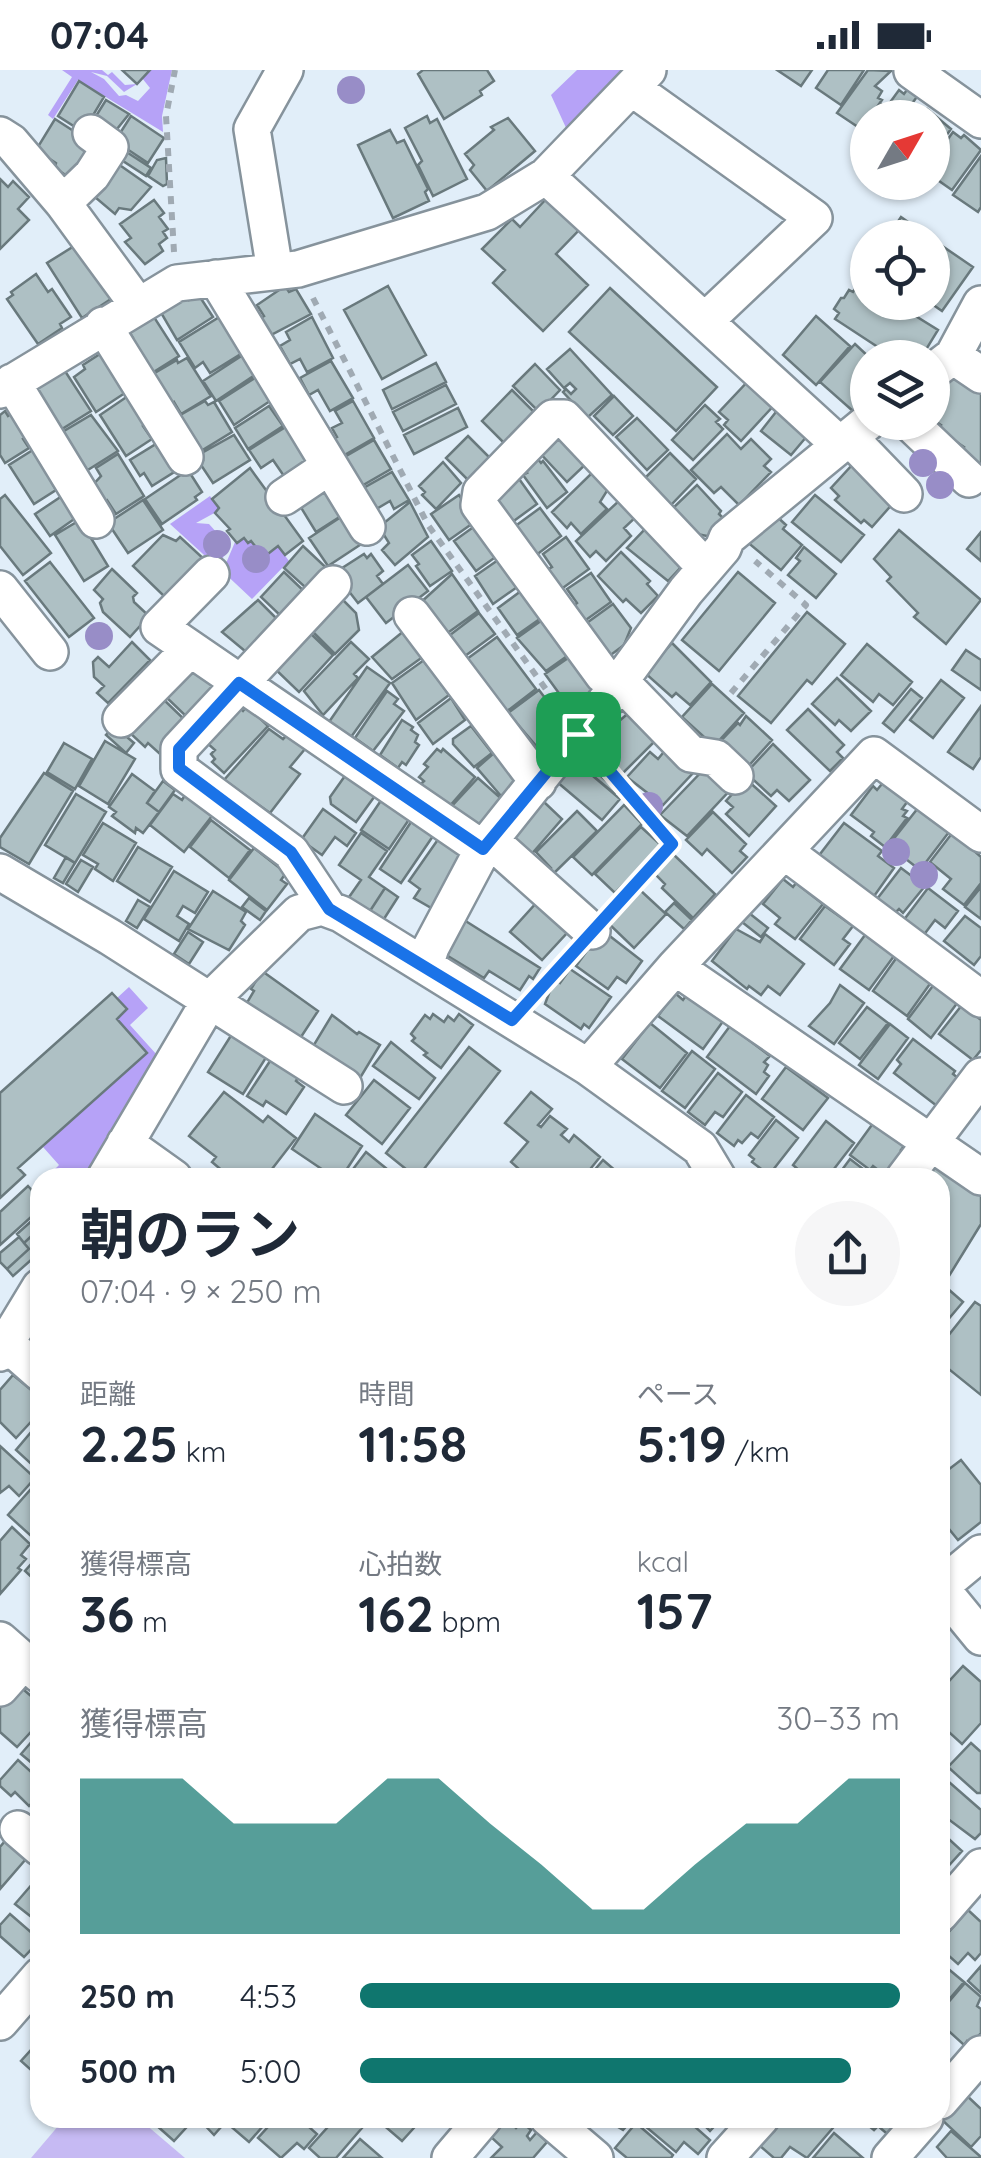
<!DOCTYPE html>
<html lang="ja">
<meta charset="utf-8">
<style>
:root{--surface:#fff;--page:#f6f6f7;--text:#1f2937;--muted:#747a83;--accent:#0f766e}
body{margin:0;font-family:Quicksand,"Noto Sans JP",sans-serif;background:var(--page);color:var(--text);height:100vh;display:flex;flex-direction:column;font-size:38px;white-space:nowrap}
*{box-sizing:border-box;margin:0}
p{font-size:32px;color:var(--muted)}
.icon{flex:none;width:55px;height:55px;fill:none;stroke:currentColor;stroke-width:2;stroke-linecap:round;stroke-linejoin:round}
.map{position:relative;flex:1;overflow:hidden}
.sheet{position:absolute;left:30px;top:1098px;width:920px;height:960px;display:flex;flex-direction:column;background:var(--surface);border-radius:30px;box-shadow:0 2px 8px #0004}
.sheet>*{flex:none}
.needle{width:65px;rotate:51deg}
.tools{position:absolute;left:850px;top:30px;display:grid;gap:20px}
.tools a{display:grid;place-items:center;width:100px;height:100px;border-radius:50%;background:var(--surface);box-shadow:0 2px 8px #0004;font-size:50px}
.pin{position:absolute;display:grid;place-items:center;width:85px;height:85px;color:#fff;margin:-42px;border-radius:20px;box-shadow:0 5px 15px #0006}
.round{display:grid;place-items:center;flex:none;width:105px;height:105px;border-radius:52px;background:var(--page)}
.headline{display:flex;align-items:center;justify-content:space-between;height:170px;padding:0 50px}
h1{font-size:55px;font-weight:700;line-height:75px}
.figures{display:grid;grid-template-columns:repeat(3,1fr);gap:15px;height:170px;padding:10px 50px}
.figures div{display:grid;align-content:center}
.figures b{font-size:50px;font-weight:700}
.figures small{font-size:28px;font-weight:400}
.figures p{font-size:28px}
.chart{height:280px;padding:20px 50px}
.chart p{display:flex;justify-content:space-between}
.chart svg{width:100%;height:180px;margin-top:10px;fill:var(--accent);opacity:.7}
ul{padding:0 50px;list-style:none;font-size:32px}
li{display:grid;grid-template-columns:160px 120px 1fr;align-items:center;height:75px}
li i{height:25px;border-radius:12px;background:var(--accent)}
.status{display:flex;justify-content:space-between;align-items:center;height:70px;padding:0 50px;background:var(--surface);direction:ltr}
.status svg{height:28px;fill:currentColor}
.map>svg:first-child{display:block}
.green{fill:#c6baf3}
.forest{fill:#b6a2f7}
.building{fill:#aec0c4;stroke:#69797d;stroke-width:2.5}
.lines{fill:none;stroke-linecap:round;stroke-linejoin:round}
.minor-casing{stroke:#86939c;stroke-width:40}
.path{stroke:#a0aab3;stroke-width:6;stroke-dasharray:8 8;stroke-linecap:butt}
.minor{stroke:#fff;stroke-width:35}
.tree{fill:#988dc7}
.route-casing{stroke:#fff;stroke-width:20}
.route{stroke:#1a73e8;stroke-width:12}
</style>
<div class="status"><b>07:04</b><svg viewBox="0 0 49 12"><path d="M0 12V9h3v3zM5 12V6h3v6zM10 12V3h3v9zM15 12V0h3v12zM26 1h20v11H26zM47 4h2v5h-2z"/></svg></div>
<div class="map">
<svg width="981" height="2088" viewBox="0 0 981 2088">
<rect width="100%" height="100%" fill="#e1eef9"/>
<path class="green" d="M65,2048H138L185,2088H31Z"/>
<path class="forest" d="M62,0H102L108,5L112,2L125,15L137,14L124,22L107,6L91,2L104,9L119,26L126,25L138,31L150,18L142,8L150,0H172L162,46L163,62L78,10L53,49L48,45L72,7Z
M577,0H626L567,60L551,25Z
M210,426L219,438L218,441L196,453L209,454L227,474L223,488L214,494L170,454Z
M244,468L248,473L251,471L264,486L278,476L289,491L252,529L219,498L227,491L235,472Z
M129,917L148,938L130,955L157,985L83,1107H60L54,1100L59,1095L43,1077L146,983L117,949V928Z"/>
<path class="building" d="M122,0H150L137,14Z
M423,0H487L494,11L480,21L482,25L444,49L418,4Z
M777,0H812L801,16Z
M828,0H864L841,35L816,18Z
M868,0L891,1L875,16L882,21L878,28L882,30L861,59L837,43Z
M79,11L104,27L83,62L58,46Z
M909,17L919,24L908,39L915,48H871L881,34L886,38L899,20L904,24Z
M106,30L129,44L109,69L91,54Z
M927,39L951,59L932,85V48H920Z
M131,46L164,68L148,93L115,71Z
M427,46L430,53L437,49L467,109L433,126L418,95L422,91L405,58Z
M508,48L535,81L487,121L470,100L474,95L465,84L494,60L491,57Z
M55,49L95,75L73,110L55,98L56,93L36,80Z
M390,60L397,73L404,70L428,119L425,122L429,131L393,148L358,75Z
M953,62L961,68L964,65L981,80L952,120L932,106V91Z
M125,81L151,98L146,106L120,89Z
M981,86V137L978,142L953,125Z
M166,88L167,114L163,116L148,106L157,90Z
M111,89L151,117L131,140L119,138L115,144L89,122Z
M0,109L8,117L13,111L29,127L18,139L29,150L0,179Z
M548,127L581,158L556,184L588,215L543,261L493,213L505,200L482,179L512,149L520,157Z
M154,130L164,143L159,147L168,159L163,162L167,168L159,174L163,181L145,194L125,172L131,168L120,154Z
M901,147L931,168H887Z
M932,169L973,197L942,241L929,232H932Z
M79,173L114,227L82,248L47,193Z
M36,204L48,222L52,219L71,247L60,254L62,258L38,274L7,229L13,225L11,222Z
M860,211L868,216V232H893L938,260L924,283L919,279L913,288H908L891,277L887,283L835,249L839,243L834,239L841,228H844L849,220L853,222Z
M285,216L289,222L296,219L311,244L269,266L259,249L264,246L257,235Z
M388,216L426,285L382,309L344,240Z
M610,218L717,317L676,361L569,262Z
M198,224L213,247L177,270L160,241L186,225L189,230Z
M149,246L150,249L154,247L179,286L152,303L131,271L133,268L128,260Z
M221,246L244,282L210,303L203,292L195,298L179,272Z
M816,246L850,276L816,315L783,285Z
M312,247L333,288L307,302L300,289L290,294L280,276L290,270L286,262Z
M855,274L870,288H868V327L854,342L820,312Z
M570,279L612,325L587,348L563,322L566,319L571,324L576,319L570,313L564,318L547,299Z
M103,282L128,321L96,342L74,307L85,299L83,295Z
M246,283L258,303L216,331L203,311Z
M187,288L211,326L181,344L174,332L172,334L153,304L177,290L178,293Z
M331,291L353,328L330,341L318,320L309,325L300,308Z
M436,293L446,312L392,339L383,320Z
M535,294L560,320L539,342L513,316Z
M63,298L91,341L62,359L35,316Z
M953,303L981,324V398L959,384L964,377L938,359L941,355L932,349V332Z
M258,306L273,329L234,355L219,331Z
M751,308L777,332L741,371L724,355L728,350L719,342Z
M446,315L456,334L403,361L393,342Z
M512,320L535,343L505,374L482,351Z
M128,326L146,354L143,356L152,369L126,386L100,345Z
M614,326L633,346L613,365L594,346Z
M205,331L208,335L214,332L232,362L196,384L175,348Z
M353,331L374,368L341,387L331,370L337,367L332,358L342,353L335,341Z
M783,333L813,359L791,385L761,361Z
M705,335L720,349L716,352L723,359L693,390L672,370Z
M269,336L283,356L248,379L235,358Z
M458,338L467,357L414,384L404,365Z
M5,341L8,346L14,342L28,366L23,369L29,378L5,393L0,385V345Z
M91,345L118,381L83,403L59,364Z
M637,348L668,380L647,400L616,367Z
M292,353L309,393L286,409L273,390L261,398L249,380Z
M559,361L588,392L567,412L538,381Z
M727,364L741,379L751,369L771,389L764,396L771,402L739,435L721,417L714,423L691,400Z
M234,365L250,390L213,413L199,392L203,390L200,384Z
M468,366L492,390L470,412L446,388Z
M374,370L391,399L358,418L341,389Z
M163,373L179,399L152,416L144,403L140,406L130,390L156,374L157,377Z
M36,378L56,411L52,413L56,420L34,434L9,395Z
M670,383L696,409L671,435L644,409Z
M118,384L144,426L116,444L107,430L101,433L91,417L101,406L96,398Z
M537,388L541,393L543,391L567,422L547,438L523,405L527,403L523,399Z
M443,392L461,413L436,439L422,425L425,422L419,416Z
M853,394L895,431L872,457L864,450L861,453L835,430L839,426L831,418Z
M250,398L303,471L285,485L278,476L264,487L251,471L248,473L244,468L237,473L227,461L230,459L215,443L219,438L212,429Z
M188,400L202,422L195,427L197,430L162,454L145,429Z
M595,400L610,416L600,432L607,439L581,464L571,453L567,458L552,442Z
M392,402L409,430L394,439L390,431L373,441L360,420Z
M517,406L537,434L511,453L493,430Z
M697,415L721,441L719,444L727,452L712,467L697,464L672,439Z
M325,419L341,446L316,462L297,431Z
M65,424L80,445L50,466L35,444Z
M5,425L51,483L23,505L0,476V429Z
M459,425L476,451L449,470L431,444Z
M815,425L864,465L841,492L792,452Z
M622,428L638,445L624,458L631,466L606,491L596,481L590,487L576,471Z
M143,430L163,460L128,483L108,453Z
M410,432L428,467L395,495L382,480L389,473L379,457Z
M540,438L561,466L535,486L514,457Z
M347,443L366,471L328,496L309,468Z
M773,443L786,455L783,459L802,475L781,500L746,471Z
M80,450L108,496L84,511L55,465Z
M479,453L497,486L476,501L454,471Z
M649,455L682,496L668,511L627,478Z
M899,460L981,530L946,574L914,547L918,543L887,511L891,507L874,489Z
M981,462V491L967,479Z
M163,465L176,471L180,467L206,491L168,530L133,496Z
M566,467L589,499L560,520L547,500L552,497L543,484Z
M431,471L452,501L430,516L416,496L419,494L412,485Z
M303,476L335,506L316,527L284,498Z
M804,477L836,504L816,528L788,505L800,491L796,488Z
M621,482L650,511L647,514L658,526L641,543L626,529L623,532L598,506Z
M364,484L367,488L371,484L383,501L377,506L383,514L358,533L344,515L339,500Z
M501,488L520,515L493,534L475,506Z
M50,492L94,548L69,567L25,511Z
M408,495L428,521L386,553L366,527Z
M112,499L137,523L133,527L134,532L149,546L130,567L103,542L100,533L103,529L94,520Z
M284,502L308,525L284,549L261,527Z
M738,502L775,533L719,601L682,570Z
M591,503L611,532L583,552L572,537L577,533L567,519Z
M452,504L478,541L442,567L419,534Z
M525,518L544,546L517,565L498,538Z
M340,527L356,543L359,560L335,584L309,558Z
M258,530L282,554L251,586L222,562Z
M613,534L631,558L624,575L608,587L584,555Z
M807,542L845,574L812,614L807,610L771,653L738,626Z
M479,543L495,564L465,586L450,565Z
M545,548L570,584L546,601L517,568Z
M405,560L424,586L392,609L372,587Z
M308,561L333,585L299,622L273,597Z
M497,567L536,619L506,642L467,596L470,593L467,589Z
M132,572L150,590L108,633L97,623L104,616L94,607L93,592L98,587L109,597Z
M351,572L369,589L354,604L358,608L323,645L304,621Z
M672,573L711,612L690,635L676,623L672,627L645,603Z
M867,574L912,612L893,635L879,624L873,632L841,605Z
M966,580L981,590V620L952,600Z
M571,586L594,619L569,637L545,604Z
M424,590L426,594L429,591L445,613L442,615L449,625L416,650L392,613Z
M198,596L217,619L191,651L164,625Z
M367,597L390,613L351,667L329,652Z
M837,608L871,641L851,661L839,650L835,655L812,634Z
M941,610L964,628L933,668L910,650Z
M712,614L744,643L714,676L682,647Z
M911,619L922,628L894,662L883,653Z
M539,620L564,653L559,662L538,678L508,643Z
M387,621L398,629L394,634L404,641L373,681L355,668Z
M162,628L188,653L159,683L148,673L145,677L129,662Z
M451,628L465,650L433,674L418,653Z
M247,636L268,656L224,703L212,692L215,689L211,684L215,680L206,672L239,637L243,641Z
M981,636V687L973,699L948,682Z
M808,639L844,675L837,682L843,688L830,701L787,660Z
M631,641L660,666L623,703L609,689L614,683L599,668Z
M746,646L772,670L744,701L716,676L738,653L740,655Z
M402,650L413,657L411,660L418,665L415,672L419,675L406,695L402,692L398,698L380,685Z
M114,656L134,673L126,683L106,665Z
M471,656L492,683L474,697L453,674V669Z
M269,659L283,669L287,665L305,679L290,697L300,704L270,743L224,710Z
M105,671L135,689L108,734L79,716Z
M64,673L92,689L75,719L47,702Z
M773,674L810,710L789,731L777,720L771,726L746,703Z
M667,678L693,703L663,735L627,707L650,682L658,689Z
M437,679L441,682L443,679L475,707L448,738L421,714L424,711L419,707L428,697L424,694Z
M494,683L518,711L501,726L477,698Z
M581,683L596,695L593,699L618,721L615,724L575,691Z
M574,690L620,729L602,750L556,711Z
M709,694L733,717L687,766L660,745Z
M44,703L73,721L29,794L0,777V768Z
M347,703L377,723L356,752L331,734L330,727Z
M132,704L155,721L147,733L159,742L143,763L136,758L135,763L112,746L116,742L109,737Z
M478,708L505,732L480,759L451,737Z
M746,709L776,736L749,766L726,744L733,737L726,731Z
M886,709L910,728L902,739L907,741L903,746L907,748L885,777L871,766L874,762L851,745L873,716L877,720Z
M163,711L175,720L159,742L147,733Z
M76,724L106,742L75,793L45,775Z
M173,724L182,730L185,725L212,746L184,782L150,755Z
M382,729L410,748L389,779L361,760Z
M544,732L562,749L529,787L513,772L511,764L537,735L539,737Z
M624,735L642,754L592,805L573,787Z
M918,738L949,762L920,800L902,786L905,782L892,771Z
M323,739L356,763L347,776L335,767L322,785L301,770Z
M577,741L597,761L550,807L547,803L551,798L536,782Z
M713,742L746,774L740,781L747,787L732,803L707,779L702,785L686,770Z
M211,750L250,780L229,808L190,777Z
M411,752L433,766L401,813L380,799Z
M103,753L136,773L113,811L95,799L98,794L83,785Z
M844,753L882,781L878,786L894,798L872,829L817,788Z
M641,757L662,776L615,823L595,804Z
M953,762L981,787V813L964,835L943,819L951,809L930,792Z
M361,763L387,781L369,807L385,818L368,844L347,830L361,810L339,795Z
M439,768L462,785L433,839L414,828L420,819L409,811Z
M138,777L172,797L150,832L117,811Z
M254,778L286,803L281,810L287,814L267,840L229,810Z
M673,784L715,824L693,848L662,818L665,814L655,804Z
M66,787L75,793L63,813L54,808Z
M81,790L93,797L78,822L66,814Z
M901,798L925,816L903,843L899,839L895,843L877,829Z
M174,801L208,822L195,843L183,836L177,846L189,854L179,871L144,849Z
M783,809L793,817L796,813L823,834L795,869L775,854L780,848L763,834Z
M981,817V849L965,837Z
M385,818L398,827L382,852L368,844Z
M928,818L958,841L945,858L935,850L923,866L903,851Z
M640,820L666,844L634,878L608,853Z
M213,821L246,842L241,851L245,855L229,880L188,859Z
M249,828L266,841L260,850L242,837Z
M138,830L150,837L137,858L126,851Z
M538,831L560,851L557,854L567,863L542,890L510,862Z
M674,833L692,850L684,859L665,842Z
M825,836L853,856L843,869L850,874L834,895L800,869Z
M749,843L768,858L761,867L742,852Z
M965,846L981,858V886L974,895L944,871Z
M464,850L540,898L533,909L529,906L520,920L489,901L484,908L443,883Z
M736,859L760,872L765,864L804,894L780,925L768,916L761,925L749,916L747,919L712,891Z
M602,860L642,891L626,913L617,907L608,919L576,896Z
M188,862L203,872L189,894L174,884Z
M865,865L894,886L869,920L840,899Z
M897,887L932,911L907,946L873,921Z
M570,899L611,927L589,958L584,954L581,959L545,934L551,918L557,911L560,913Z
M262,901L318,941L299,970L245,936L254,921L251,919Z
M935,913L958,932L931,968L908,949Z
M840,915L864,933L834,974L809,956L830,933Z
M112,923L127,939L117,949L147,983L18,1098L25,1105L0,1128V1023Z
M675,923L683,930L688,923L724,950L703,979L658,946Z
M962,935L981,950V980L973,990L939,964Z
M867,937L888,953L860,989L839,973Z
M433,944L444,952L448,946L454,951L459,944L473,955L441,998L424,985L427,983L412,971L415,968L411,964L425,945L430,949Z
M332,945L357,964L359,962L380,975L360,1008L312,978Z
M650,953L687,983L660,1018L622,989Z
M890,954L908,968L878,1009L859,995Z
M730,956L770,986L764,992L768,995L764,1002L769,1006L756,1024L707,987Z
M232,964L267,986L243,1024L208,1002Z
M913,969L955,1001L953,1004L958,1008L937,1036L894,1003L901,994L897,990Z
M391,972L435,1008L419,1029L373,996Z
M469,977L500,1001L417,1108L386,1083Z
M692,981L715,999L685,1038L662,1021Z
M272,988L299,1006L296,1011L304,1017L286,1044L266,1031L263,1036L247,1026Z
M786,997L828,1028L803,1060L762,1029Z
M718,1003L742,1022L723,1047L715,1042L705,1055L688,1042Z
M374,1010L410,1038L382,1074L346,1045Z
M224,1022L263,1052L268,1046L296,1068L265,1108H231L212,1092L216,1087L189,1066Z
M531,1022L552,1039L538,1055L541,1057L550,1046L567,1059L561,1065L569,1072L574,1065L600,1087L583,1108H529L511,1092L528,1072L505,1053Z
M746,1025L774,1047L758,1068L751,1063L742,1073L738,1070L734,1076L717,1063Z
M315,1044L362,1076L341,1108H335L292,1079Z
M776,1050L798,1068L769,1105L752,1092L754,1089L749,1085Z
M826,1051L854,1073L827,1108H808L793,1095Z
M874,1052L905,1075L901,1080L904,1082L886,1106L873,1096L870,1100L850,1085Z
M366,1082L398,1108L347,1107Z
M850,1089L867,1102L863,1108H836Z
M603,1090L624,1108H588Z
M936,1094L981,1126V1154L949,1206L940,1199V1108H926Z
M28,1116L40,1129V1139L0,1175V1142Z
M36,1147L40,1158L24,1173L17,1164Z
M40,1158V1182L13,1206L7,1199L29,1179L24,1173Z
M19,1167L29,1179L7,1199L0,1192V1183Z
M940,1212L963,1232L940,1259Z
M975,1232L981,1236V1325L940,1292V1276Z
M13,1305L40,1327V1342L16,1368L0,1352V1320Z
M37,1355L40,1358V1402L16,1380Z
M0,1376L35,1408L19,1426L9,1416L0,1423Z
M961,1390L981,1415V1452L958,1470L940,1448V1406Z
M39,1410L40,1412V1474L8,1445Z
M12,1457L30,1474L21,1485L26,1489L18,1498L21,1500L0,1524V1471Z
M40,1484V1515L25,1501Z
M963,1596L981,1612V1653L962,1674L940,1654V1621Z
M17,1614L38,1632L40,1630V1652L17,1677L0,1662V1634Z
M40,1662V1697L39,1699L21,1684Z
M971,1673L981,1682V1723H977L948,1697Z
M18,1690L40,1710V1724L29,1736L15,1722L11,1726L0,1716V1710Z
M941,1705L981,1740V1763L975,1769L940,1743Z
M940,1761L962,1781L943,1802L940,1799Z
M5,1771L26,1789L0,1819V1777Z
M40,1805V1842L34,1849L15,1834Z
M968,1840L981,1852V1883L975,1890L968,1883L958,1894L940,1878V1872Z
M10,1844L40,1870L24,1887L0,1866V1855Z
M940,1892L964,1912L940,1940Z
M981,1896V1923L968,1911Z
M965,1913L981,1927L977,1936L981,1939V1963L970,1975L967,1971L964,1975L940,1953V1942Z
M40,1970V2008L21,1991Z
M964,2023L981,2039V2066L971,2077L941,2049Z
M160,2048H195L174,2071L155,2054Z
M198,2048H229L214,2065Z
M234,2048H270L249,2072L228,2054Z
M276,2048H299L317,2064L304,2079L297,2073L281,2088L258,2068Z
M336,2048H350L362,2058L336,2088H320L309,2078Z
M381,2048H420L422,2049L402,2071L381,2053Z
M603,2048H634L623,2060Z
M642,2048H685L710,2070L698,2084L684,2072L676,2082L639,2051Z
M697,2048H722L710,2061Z
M786,2048H833L838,2052L807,2088L790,2077L781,2088H774L760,2076Z
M859,2048H910L892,2068L878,2056L874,2060Z
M507,2049L516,2058L522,2052L531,2060L527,2066L530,2070L537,2062L547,2072L533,2088H491L502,2077L491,2067Z
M636,2053L673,2085L671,2088H627L615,2078Z
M951,2061L981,2087V2088H947L937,2077Z
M834,2063L863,2088H813Z
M360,2069L382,2088H343Z"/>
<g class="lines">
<g class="minor-casing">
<path id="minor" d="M912,1L981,50
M632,18L814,148L705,251
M0,65L11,72L63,133L137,234
M546,106L840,375
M63,133L92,105L110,77L91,63
M275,201L252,59L285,0
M216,208L367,457
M103,255L185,387
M953,286L981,305
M932,302L953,286L981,234
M12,312L96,450
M0,320L177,213L298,199L487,142L546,106L648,0
M909,352L969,409
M849,367L904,424
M284,427L330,396
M211,504L159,557L483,779
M0,519L50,582
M412,545L538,712
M620,611L691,684L716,688L735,706
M616,615L603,605L479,435L481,422L553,348H564L705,497
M121,649L190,579
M490,770L592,861
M784,781L981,929
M0,802L110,867L344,1016
M329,839L291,782L179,699V679L333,514
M425,896L431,877L483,779L570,670L591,651L686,521L723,478L727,468L868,352
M675,897L981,1107
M588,997L675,897L874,685L981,764
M125,1073L174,1108
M105,1108L210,930L299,843L322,837L341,844L588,997L700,1078L718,1108
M904,1108L981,1006
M6,1273L40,1303
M0,1283L40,1217
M940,1517L981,1567
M940,1517L981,1483
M0,1570L40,1605
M0,1618L24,1591
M18,1759L40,1778
M940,1844L981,1797
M0,1952L40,1906
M940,2031L981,1984
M548,2048L595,2088
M450,2088L484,2048
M725,2088L761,2048
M890,2088L925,2048"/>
</g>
<path class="path" d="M174,182L166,46L175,0
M313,228L428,455L558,636
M731,623L806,535L755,491
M600,689L672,774L613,838
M533,927L571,884"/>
<use href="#minor" class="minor"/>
</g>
<g class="tree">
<circle cx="351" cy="20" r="14"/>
<circle cx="923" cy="393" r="14"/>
<circle cx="940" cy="415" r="14"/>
<circle cx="217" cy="474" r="14"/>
<circle cx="256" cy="489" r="14"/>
<circle cx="99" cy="566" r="14"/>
<circle cx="598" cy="674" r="14"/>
<circle cx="649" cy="736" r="14"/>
<circle cx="896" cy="782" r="14"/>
<circle cx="924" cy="805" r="14"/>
</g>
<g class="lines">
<g class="route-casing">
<path id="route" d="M239,613L483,779L578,664L672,774L512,950L329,839L291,782L179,698V679Z"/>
</g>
<use href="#route" class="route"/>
</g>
</svg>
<div class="tools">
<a><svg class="needle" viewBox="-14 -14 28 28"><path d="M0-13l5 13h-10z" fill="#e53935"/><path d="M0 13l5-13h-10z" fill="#747a83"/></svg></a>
<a><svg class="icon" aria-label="locate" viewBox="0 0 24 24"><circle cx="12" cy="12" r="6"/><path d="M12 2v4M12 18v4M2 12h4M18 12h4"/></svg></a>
<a><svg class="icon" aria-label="layers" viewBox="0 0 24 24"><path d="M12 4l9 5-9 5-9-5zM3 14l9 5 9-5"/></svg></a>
</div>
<div class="pin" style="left:578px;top:664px;background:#1e9e55"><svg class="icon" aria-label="arrive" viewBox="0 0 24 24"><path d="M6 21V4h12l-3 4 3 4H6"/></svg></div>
<section class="sheet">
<div class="headline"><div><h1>朝のラン</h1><p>07:04 · 9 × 250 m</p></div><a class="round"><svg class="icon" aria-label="share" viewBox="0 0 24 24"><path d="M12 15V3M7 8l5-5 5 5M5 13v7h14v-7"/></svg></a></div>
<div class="figures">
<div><p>距離</p><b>2.25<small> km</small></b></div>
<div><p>時間</p><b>11:58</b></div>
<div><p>ペース</p><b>5:19<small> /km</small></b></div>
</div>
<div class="figures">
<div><p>獲得標高</p><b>36<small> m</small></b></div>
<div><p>心拍数</p><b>162<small> bpm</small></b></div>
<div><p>kcal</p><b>157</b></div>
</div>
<div class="chart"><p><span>獲得標高</span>30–33 m</p>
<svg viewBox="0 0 160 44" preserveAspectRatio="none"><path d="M0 44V6L10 6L20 6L30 17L40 17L50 17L60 6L70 6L80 17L90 27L100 38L110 38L120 27L130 17L140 17L150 6L160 6V44z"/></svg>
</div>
<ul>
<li><b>250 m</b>4:53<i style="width:100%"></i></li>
<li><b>500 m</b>5:00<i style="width:91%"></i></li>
</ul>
</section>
</div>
